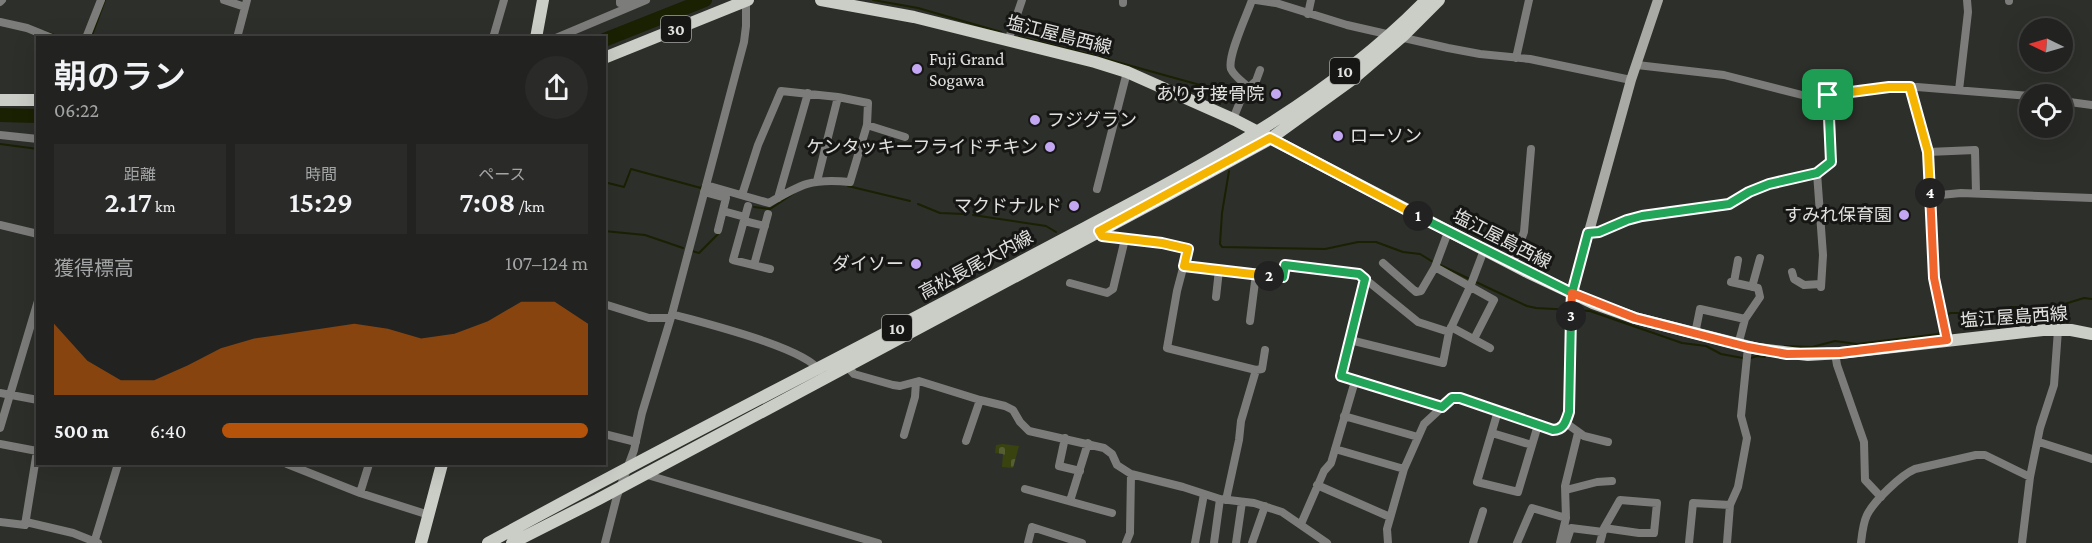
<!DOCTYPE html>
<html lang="ja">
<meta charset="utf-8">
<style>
:root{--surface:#222320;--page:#2a2b29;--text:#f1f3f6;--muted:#a2a4a5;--line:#3f403e;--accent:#b45309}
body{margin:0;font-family:"Crimson Pro","Noto Sans JP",serif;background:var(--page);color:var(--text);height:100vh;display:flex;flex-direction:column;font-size:22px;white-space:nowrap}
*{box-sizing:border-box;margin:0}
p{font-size:20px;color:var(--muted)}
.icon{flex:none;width:33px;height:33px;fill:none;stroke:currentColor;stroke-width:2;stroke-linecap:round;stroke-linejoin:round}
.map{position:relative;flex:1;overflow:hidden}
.sheet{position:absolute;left:36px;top:36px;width:570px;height:429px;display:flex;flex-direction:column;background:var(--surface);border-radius:0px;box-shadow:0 6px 24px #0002,0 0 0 2px var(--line)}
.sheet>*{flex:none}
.needle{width:39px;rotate:275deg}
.controls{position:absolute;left:2019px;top:18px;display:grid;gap:12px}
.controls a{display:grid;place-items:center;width:54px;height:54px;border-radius:50%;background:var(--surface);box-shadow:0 6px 24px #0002,0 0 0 2px var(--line);font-size:30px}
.pin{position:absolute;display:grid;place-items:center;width:51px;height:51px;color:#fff;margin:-26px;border-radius:12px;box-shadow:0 3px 9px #0006}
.km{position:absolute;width:30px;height:30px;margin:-15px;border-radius:50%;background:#222;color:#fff;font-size:16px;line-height:30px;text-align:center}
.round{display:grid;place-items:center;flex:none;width:63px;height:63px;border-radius:32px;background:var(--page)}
.head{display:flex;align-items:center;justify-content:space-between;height:102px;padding:0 18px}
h1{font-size:33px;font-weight:600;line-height:45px}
.stats{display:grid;grid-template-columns:repeat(3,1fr);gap:9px;height:102px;padding:6px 18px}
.stats div{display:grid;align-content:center;border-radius:0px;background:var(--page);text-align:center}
.stats b{font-size:30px;font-weight:600}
.stats small{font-size:16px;font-weight:400}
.stats p{font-size:16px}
.chart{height:168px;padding:12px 18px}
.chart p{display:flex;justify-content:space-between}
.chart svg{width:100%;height:108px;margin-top:6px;fill:var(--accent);opacity:.7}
ul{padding:0 18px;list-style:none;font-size:20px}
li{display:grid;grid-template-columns:96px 72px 1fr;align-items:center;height:45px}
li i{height:15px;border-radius:8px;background:var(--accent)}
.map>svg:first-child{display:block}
.cemetery{fill:url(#cemetery-stones)}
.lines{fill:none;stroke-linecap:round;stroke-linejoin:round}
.stream{stroke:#1a2002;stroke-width:2}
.river{stroke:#1a2002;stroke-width:14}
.street{stroke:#7c7d7b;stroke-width:8}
.secondary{stroke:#a9aaa6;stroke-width:10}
.primary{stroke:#cbcdc7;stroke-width:12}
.split-1-casing{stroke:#fff;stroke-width:12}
.split-2-casing{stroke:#fff;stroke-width:12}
.split-3-casing{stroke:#fff;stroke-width:12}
.split-4-casing{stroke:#fff;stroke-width:12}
.split-5-casing{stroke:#fff;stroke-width:12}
.split-1{stroke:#22a559;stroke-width:8}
.split-2{stroke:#f5b400;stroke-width:8}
.split-3{stroke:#22a559;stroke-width:8}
.split-4{stroke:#f0652b;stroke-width:8}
.split-5{stroke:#f5b400;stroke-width:8}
.poi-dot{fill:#c3a7f2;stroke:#161714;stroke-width:2}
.labels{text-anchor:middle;stroke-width:6;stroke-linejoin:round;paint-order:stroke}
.shield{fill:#161714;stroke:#a4a5a2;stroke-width:1.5}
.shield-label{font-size:16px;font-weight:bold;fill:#e1e2df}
.street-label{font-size:18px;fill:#e1e2df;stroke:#161714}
.poi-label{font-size:18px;fill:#e1e2df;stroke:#161714;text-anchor:end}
</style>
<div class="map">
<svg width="2092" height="543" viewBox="0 0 2092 543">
<defs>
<pattern id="cemetery-stones" width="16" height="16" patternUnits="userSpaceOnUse" patternTransform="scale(1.5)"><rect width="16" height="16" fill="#38430f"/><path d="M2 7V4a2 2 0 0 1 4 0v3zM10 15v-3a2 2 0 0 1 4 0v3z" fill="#545e32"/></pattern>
</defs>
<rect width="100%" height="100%" fill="#2d2f2a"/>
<path class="cemetery" d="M1003,444L1019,446L1013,468L1002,467L1003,454L995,453L996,445Z"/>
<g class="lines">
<path class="stream" d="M873,0L918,8L1001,32
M43,31L63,38
M1019,37L1092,55L1200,85L1220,104
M91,38L105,0
M0,144L38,149
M1229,171L1222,213L1220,244L1222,247L1325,249L1358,242H1376L1403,252L1420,254L1433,262
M604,182L624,187L631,169L701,188L702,186
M848,186L910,201
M918,204L940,213L965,214
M754,207L770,209L794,193
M973,215L1046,226L1056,232
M604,231L645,235L683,248
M692,251L699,253L718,234
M1438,264L1527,306L1536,308L1590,311L1682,343L1706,346L1721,354L1748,359L1757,356L1765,357
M1944,315L1951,313H1987L2014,307L2035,309L2058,306L2084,298L2092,299
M1785,346L1812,347L1835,341L1857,344L1938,334L1941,331"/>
<path class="river" d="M604,40L705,0
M0,115L38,116"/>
<path class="street" d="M224,0L245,7
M620,0V3L635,0
M1256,0L1276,3L1347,25L1448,48L1480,54L1530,59L1631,80
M2009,1V0
M0,2L2,0
M1123,3V0
M1308,14L1311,0
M0,22L27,28L52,38
M86,38L101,0
M237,38L247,0
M493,38L504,0
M556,38L646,0
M1008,41L1022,0
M1516,58L1529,0
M1637,65L1724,75L1806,96L1835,95L1889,87H1917L2030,96
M1248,87C1243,82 1234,76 1231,69C1227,56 1247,15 1252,0
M1910,87L1928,152L1934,278L1947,340
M1959,90L1968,12L1967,0
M2062,101L2092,105
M1233,119L1244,92L1256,81L1260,70
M867,125L905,137
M0,135L38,139
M1928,152L1975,150L1976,193
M817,181L838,97
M706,185L769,203C801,184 812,178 850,182L867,125L868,103L838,97L781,91L758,145L742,195
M1097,189L1127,72
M704,192L726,198L718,230
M1930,196L1961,193L2092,198
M778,198L808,93
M748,206L733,260L770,269
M723,211L745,217
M744,221L765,226
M0,225L38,234
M1099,231L1102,236L1162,243L1188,249L1177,291L1167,348L1256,370L1262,369L1265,350
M1588,233H1599L1627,220L1642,216L1729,204L1749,192L1769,184L1817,173
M38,263V268
M1383,263L1416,292L1421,291L1435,267L1494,300L1474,339
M754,265L768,214
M1512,265L1524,232L1531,149
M1184,266L1283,277L1285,265L1359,274L1418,322L1449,332
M1435,267L1448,232
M1792,272L1794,279L1804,285L1821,284
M1365,279L1341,376L1442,407
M1734,282L1738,260
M1070,283L1107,293L1113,289L1125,239
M1752,287L1760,258
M1821,287L1823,255L1817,173L1831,162L1828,95
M1216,297L1219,270
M604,304L649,318H670
M672,314C703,323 804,347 820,371
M1250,321L1256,274
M1451,327L1490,348
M1695,334L1700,309L1745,319L1760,297L1758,288L1731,282
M1350,340L1443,363L1449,332L1470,287L1484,250
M1738,345L1745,319
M1835,353L1837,365L1864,442L1865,480L1881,497
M845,364L854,374L893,385L900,386L919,381L980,400L1005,406L1013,410L1020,422L1029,431L1104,448L1112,454L1117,465L1131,474L1183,487L1220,499L1254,503L1282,512L1327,543
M0,393L38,400
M1498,411L1477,482L1518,492L1538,425
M1344,416L1418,437
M1566,423L1584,436L1608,442
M0,428L38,301
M1492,433L1532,445
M604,434L636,442
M904,435L915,397L916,382
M1065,438L1059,466L1080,471
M966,441L980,400
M2039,442L2092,459
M0,444L37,451L25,525L0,522
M1335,449L1404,469
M287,464L360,493L429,515
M644,474L878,543
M1317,485L1390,517
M1025,489L1112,513
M1566,490L1597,482L1612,481
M360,493L369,464
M1226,500L1239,440L1241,421L1256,370
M1620,500L1657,503L1654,533H1639L1604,528Z
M1070,501L1088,443
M26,522L73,533L98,543
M1301,524L1324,471L1331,463L1355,381
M94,543L118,464
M605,543L617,496L634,450L642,413L672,314L744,42L746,26V0
M1028,543L1032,527L1082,543
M1126,543L1130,533L1131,474
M1195,543L1204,494
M1214,543L1220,499
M1236,543L1242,502
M1252,543L1265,506
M1388,543L1387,529L1404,469L1424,424L1452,398H1460L1553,430C1564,429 1566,421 1569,412L1572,293
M1473,543L1483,511
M1517,543L1532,508L1566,518
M1560,543L1566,518L1565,486L1578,433
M1566,543L1571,528L1603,532
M1600,543L1604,528
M1689,543L1693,503L1730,505
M1727,543L1730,505L1738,487L1747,438L1741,416L1748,347
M1861,543C1862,534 1863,523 1867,515C1874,501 1901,475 1915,469L1976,455H1985L2030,477
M2022,543L2030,477L2040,428L2054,385L2058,330"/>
<path class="secondary" d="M1572,293L1631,80L1658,0"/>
<path class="primary" d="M821,0L914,17L1095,62L1127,72L1235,120L1525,271L1593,303L1635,318L1758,349L1808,355L1841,353L2043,330H2071L2092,334
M536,38L543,0
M604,58L748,0
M0,100H38
M421,543L442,464
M488,543C670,443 856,350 1039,252C1174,180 1318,111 1426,0
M512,543L597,500L1166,196L1270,139L1353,79L1403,36L1439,0"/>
</g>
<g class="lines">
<g class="split-1-casing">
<path id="split-1" d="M1418,216L1572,293L1588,233L1599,232L1627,220L1642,216L1729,204L1749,192L1769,184L1817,173L1831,162L1828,95"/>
</g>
<g class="split-2-casing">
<path id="split-2" d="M1269,276L1184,266L1188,249L1162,243L1102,236L1099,231L1270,138L1418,216"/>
</g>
<g class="split-3-casing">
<path id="split-3" d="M1269,276L1283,277L1285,265L1359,274L1365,279L1341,376L1442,407L1452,398H1460L1553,430C1564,430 1566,421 1569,412L1571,316"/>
</g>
<g class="split-4-casing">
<path id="split-4" d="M1571,316L1572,293L1635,318L1748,347L1787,354L1840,353L1947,340L1934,278L1930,193"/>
</g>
<g class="split-5-casing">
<path id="split-5" d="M1828,95L1889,87H1910L1928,152L1930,193"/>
</g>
<use href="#split-1" class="split-1"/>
<use href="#split-2" class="split-2"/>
<use href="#split-3" class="split-3"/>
<use href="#split-4" class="split-4"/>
<use href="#split-5" class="split-5"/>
</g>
<g class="poi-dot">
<circle cx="917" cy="69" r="6"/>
<circle cx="1276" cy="94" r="6"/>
<circle cx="1035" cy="120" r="6"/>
<circle cx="1338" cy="136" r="6"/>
<circle cx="1050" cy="147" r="6"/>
<circle cx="1074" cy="206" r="6"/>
<circle cx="1904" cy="215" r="6"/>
<circle cx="916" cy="264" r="6"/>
</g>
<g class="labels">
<g class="shield">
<rect x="661" y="16" width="30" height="26" rx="4.5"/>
<rect x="1330" y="58" width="30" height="26" rx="4.5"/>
<rect x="882" y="315" width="30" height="26" rx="4.5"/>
</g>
<g class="shield-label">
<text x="676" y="35">30</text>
<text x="1345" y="77">10</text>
<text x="897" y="334">10</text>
</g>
<g class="street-label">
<text transform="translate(1059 35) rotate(14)" y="6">塩江屋島西線</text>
<text transform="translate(1502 239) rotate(27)" y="6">塩江屋島西線</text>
<text transform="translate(976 265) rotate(-28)" y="6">高松長尾大内線</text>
<text transform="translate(2014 317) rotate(-4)" y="6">塩江屋島西線</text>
</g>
<g class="poi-label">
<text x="929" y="65" text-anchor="start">Fuji Grand<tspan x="929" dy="21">Sogawa</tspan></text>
<text x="1264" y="100">ありす接骨院</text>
<text x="1047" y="126" text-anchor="start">フジグラン</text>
<text x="1350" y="142" text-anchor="start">ローソン</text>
<text x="1038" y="153">ケンタッキーフライドチキン</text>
<text x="1062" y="212">マクドナルド</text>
<text x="1892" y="221">すみれ保育園</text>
<text x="904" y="270">ダイソー</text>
</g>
</g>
</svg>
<div class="controls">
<a><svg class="needle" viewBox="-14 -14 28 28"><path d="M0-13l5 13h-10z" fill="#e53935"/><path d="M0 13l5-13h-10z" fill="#a2a4a5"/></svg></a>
<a><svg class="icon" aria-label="locate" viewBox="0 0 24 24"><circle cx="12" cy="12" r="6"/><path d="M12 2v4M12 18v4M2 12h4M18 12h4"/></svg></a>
</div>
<div class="pin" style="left:1828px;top:95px;background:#1e9e55"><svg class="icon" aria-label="arrive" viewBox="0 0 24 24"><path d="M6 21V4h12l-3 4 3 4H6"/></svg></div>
<b class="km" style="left:1418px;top:216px">1</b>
<b class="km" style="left:1269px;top:276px">2</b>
<b class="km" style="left:1571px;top:316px">3</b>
<b class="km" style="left:1930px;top:193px">4</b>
<section class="sheet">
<div class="head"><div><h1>朝のラン</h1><p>06:22</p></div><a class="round"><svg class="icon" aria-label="share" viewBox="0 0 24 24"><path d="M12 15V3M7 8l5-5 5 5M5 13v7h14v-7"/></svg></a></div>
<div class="stats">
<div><p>距離</p><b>2.17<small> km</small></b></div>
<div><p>時間</p><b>15:29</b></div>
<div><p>ペース</p><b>7:08<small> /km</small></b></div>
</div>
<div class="chart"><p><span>獲得標高</span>107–124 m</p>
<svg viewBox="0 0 160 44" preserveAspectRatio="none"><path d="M0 44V15L10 30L20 38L30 38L40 32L50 25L60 21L70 19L80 17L90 15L100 17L110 21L120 19L130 14L140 6L150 6L160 15V44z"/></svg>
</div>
<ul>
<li><b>500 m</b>6:40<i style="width:100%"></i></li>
</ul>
</section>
</div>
